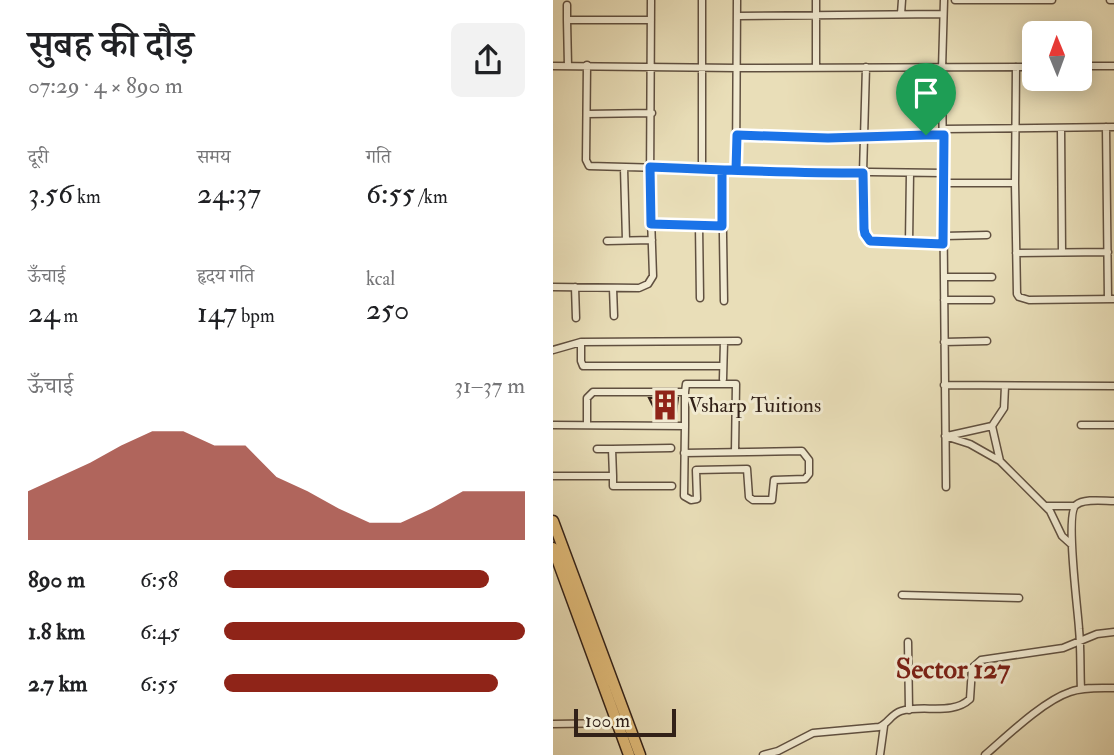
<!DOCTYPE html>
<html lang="hi">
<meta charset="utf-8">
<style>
:root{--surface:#fff;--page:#f2f2f2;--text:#202124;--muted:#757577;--accent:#8f2418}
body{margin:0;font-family:"IM FELL Double Pica","Noto Serif Devanagari",serif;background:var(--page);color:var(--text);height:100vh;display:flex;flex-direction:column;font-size:26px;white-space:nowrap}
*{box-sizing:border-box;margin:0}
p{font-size:23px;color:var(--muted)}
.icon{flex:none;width:38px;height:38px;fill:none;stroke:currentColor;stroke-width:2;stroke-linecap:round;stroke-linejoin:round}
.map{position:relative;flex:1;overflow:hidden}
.side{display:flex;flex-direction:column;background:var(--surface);width:553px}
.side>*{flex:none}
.needle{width:46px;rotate:359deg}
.tools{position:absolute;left:469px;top:21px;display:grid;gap:14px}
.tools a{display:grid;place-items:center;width:70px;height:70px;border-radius:10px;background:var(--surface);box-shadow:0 4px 18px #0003;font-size:35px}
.scale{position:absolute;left:21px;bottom:18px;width:102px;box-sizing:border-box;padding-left:7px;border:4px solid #322118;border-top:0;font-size:19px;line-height:24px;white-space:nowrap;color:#322118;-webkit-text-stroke:5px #f1ead1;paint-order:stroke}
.pin{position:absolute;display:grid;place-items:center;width:60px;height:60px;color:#fff;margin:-72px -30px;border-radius:50% 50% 50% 0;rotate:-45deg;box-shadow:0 0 7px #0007}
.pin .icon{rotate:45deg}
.round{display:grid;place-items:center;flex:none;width:74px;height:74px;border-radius:10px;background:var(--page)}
.summary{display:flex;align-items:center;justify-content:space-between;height:119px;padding:0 28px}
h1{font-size:38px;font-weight:600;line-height:52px}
.stats{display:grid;grid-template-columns:repeat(3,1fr);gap:10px;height:119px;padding:7px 28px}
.stats div{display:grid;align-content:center}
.stats b{font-size:30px;font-weight:600}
.stats small{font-size:19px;font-weight:400}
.stats p{font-size:19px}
.chart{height:196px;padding:14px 28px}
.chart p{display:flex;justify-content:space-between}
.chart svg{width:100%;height:126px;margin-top:7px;fill:var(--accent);opacity:.7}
ul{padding:0 28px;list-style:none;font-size:23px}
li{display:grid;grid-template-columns:112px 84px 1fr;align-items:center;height:52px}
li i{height:18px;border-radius:9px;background:var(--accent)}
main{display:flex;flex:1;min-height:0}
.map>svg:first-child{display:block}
.building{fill:#d79b73;stroke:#322118;stroke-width:2}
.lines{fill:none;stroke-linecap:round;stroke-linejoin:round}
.street-casing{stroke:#605040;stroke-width:9}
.highway-casing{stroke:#322118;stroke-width:13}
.street{stroke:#f1ead1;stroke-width:6}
.highway{stroke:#e4bf7c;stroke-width:10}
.route-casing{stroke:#fff;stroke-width:14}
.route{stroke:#1a73e8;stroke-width:9}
.labels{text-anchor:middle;stroke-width:6;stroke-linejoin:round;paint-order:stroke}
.poi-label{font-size:21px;fill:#322118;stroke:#f1ead1;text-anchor:start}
.district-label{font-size:28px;font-weight:bold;fill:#7a1f14;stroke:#f1ead1}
</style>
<main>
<section class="side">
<div class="summary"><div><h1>सुबह की दौड़</h1><p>07:29 · 4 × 890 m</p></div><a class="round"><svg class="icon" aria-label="share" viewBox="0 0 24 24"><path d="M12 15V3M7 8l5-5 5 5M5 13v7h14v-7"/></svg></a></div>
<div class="stats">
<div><p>दूरी</p><b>3.56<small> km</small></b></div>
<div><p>समय</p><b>24:37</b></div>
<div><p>गति</p><b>6:55<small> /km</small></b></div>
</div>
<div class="stats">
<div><p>ऊँचाई</p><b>24<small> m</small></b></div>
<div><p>हृदय गति</p><b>147<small> bpm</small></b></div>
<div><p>kcal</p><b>250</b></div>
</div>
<div class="chart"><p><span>ऊँचाई</span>31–37 m</p>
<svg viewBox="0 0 160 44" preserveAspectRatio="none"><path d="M0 44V27L10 22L20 17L30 11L40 6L50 6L60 11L70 11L80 22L90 27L100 33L110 38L120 38L130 33L140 27L150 27L160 27V44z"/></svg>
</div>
<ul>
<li><b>890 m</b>6:58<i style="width:88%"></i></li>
<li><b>1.8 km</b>6:45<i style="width:100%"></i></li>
<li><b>2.7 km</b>6:55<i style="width:91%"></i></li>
</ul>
</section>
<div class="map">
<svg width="561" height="755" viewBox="0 0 561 755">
<rect width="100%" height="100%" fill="#e9deb8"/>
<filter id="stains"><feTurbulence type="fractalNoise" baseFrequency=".00286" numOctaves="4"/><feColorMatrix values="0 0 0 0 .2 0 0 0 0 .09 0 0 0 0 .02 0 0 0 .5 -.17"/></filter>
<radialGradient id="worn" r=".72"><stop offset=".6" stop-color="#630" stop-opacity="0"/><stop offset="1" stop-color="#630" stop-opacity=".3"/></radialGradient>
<path class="building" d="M96,398H125L123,414L115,420H107Z"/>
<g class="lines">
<g class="street-casing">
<path id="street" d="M391,0L389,69L393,487
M402,0H499
M557,0H561
M348,14L349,0
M185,16L390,14
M14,20V5
M34,65L33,160L36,166L183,170L184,0
M0,66L184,68L481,67
M15,66L14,20H98
M527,66H561
M263,67V0
M313,67L310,173L312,234L317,241L322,242L391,244
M463,67L462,183L464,294L466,297L476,300L561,299
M34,114L99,113
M553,127L555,299
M508,128L509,252
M391,129L561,127
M184,135L275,138L391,135
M71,168L73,240
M149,169V0
M169,170L171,301
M183,170L390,173
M390,183H462
M98,224L169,226
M146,225L147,298
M391,236L434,235
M54,241L99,240
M356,243L357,173
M463,253L555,252
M391,277H439
M0,287L86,288L95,284L100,276L97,189L98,0
M22,287L23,318
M60,288L61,316
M391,300H438
M28,342V361L30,366H170
M391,342L434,341
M0,350L28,342L185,341
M170,379L171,342
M391,385L561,386
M132,392L133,384H183L182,452
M0,425L132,426L131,496L138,500L144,499L143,470L194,469L196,497L200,500H219L221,480L252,479L256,474V460L249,451L131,453
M34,425V398L40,392H132V426
M528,425H561
M439,426L447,461
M392,436L417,444L447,461L497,511L509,536L519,545
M394,436L439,426L451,408L452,386
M44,449H59
M0,476H60L59,449L118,448
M60,476V486H119
M493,506H522
M349,595L466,598
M355,642L356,710
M528,689C527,669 528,649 526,629C525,610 512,514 523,505C531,498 551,501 561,501
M0,724L65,723
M210,755L225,751L260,733L326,727C335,724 338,714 348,711C370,704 399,716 417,699L419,668L428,660L510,648L544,634L561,632
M327,755L331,726
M432,755C454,736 490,701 517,692C530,687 547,688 561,688"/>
</g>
<g class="highway-casing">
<path id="highway" d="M0,521L87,755
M0,548L76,755"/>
</g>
<use href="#street" class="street"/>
<use href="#highway" class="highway"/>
</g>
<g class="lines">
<g class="route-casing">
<path id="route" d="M373,135L275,138L184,135L183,170H169V226L98,224L97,167C168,170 239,173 310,173L311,229L312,234L317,241L390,244L391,135H373"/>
</g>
<use href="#route" class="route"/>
</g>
<defs>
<g id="building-bare" transform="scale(2.415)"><path d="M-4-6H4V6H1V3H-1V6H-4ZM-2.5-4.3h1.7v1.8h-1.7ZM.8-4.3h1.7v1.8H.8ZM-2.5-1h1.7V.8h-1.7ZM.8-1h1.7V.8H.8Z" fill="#8f2418" stroke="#f1ead1" stroke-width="2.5" paint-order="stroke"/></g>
</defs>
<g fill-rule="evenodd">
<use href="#building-bare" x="112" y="405"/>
</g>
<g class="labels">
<g class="poi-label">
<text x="135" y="412">Vsharp Tuitions</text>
</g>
<g class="district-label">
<text x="400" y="678">Sector 127</text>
</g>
</g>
<rect width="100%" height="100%" filter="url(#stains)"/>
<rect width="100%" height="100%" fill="url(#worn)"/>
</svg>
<div class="tools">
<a><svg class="needle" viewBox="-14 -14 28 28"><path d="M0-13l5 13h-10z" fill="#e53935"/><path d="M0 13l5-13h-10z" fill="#757577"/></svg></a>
</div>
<div class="scale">100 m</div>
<div class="pin" style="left:373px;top:135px;background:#1e9e55"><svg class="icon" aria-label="arrive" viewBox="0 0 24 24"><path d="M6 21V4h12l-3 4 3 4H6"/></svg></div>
</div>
</main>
